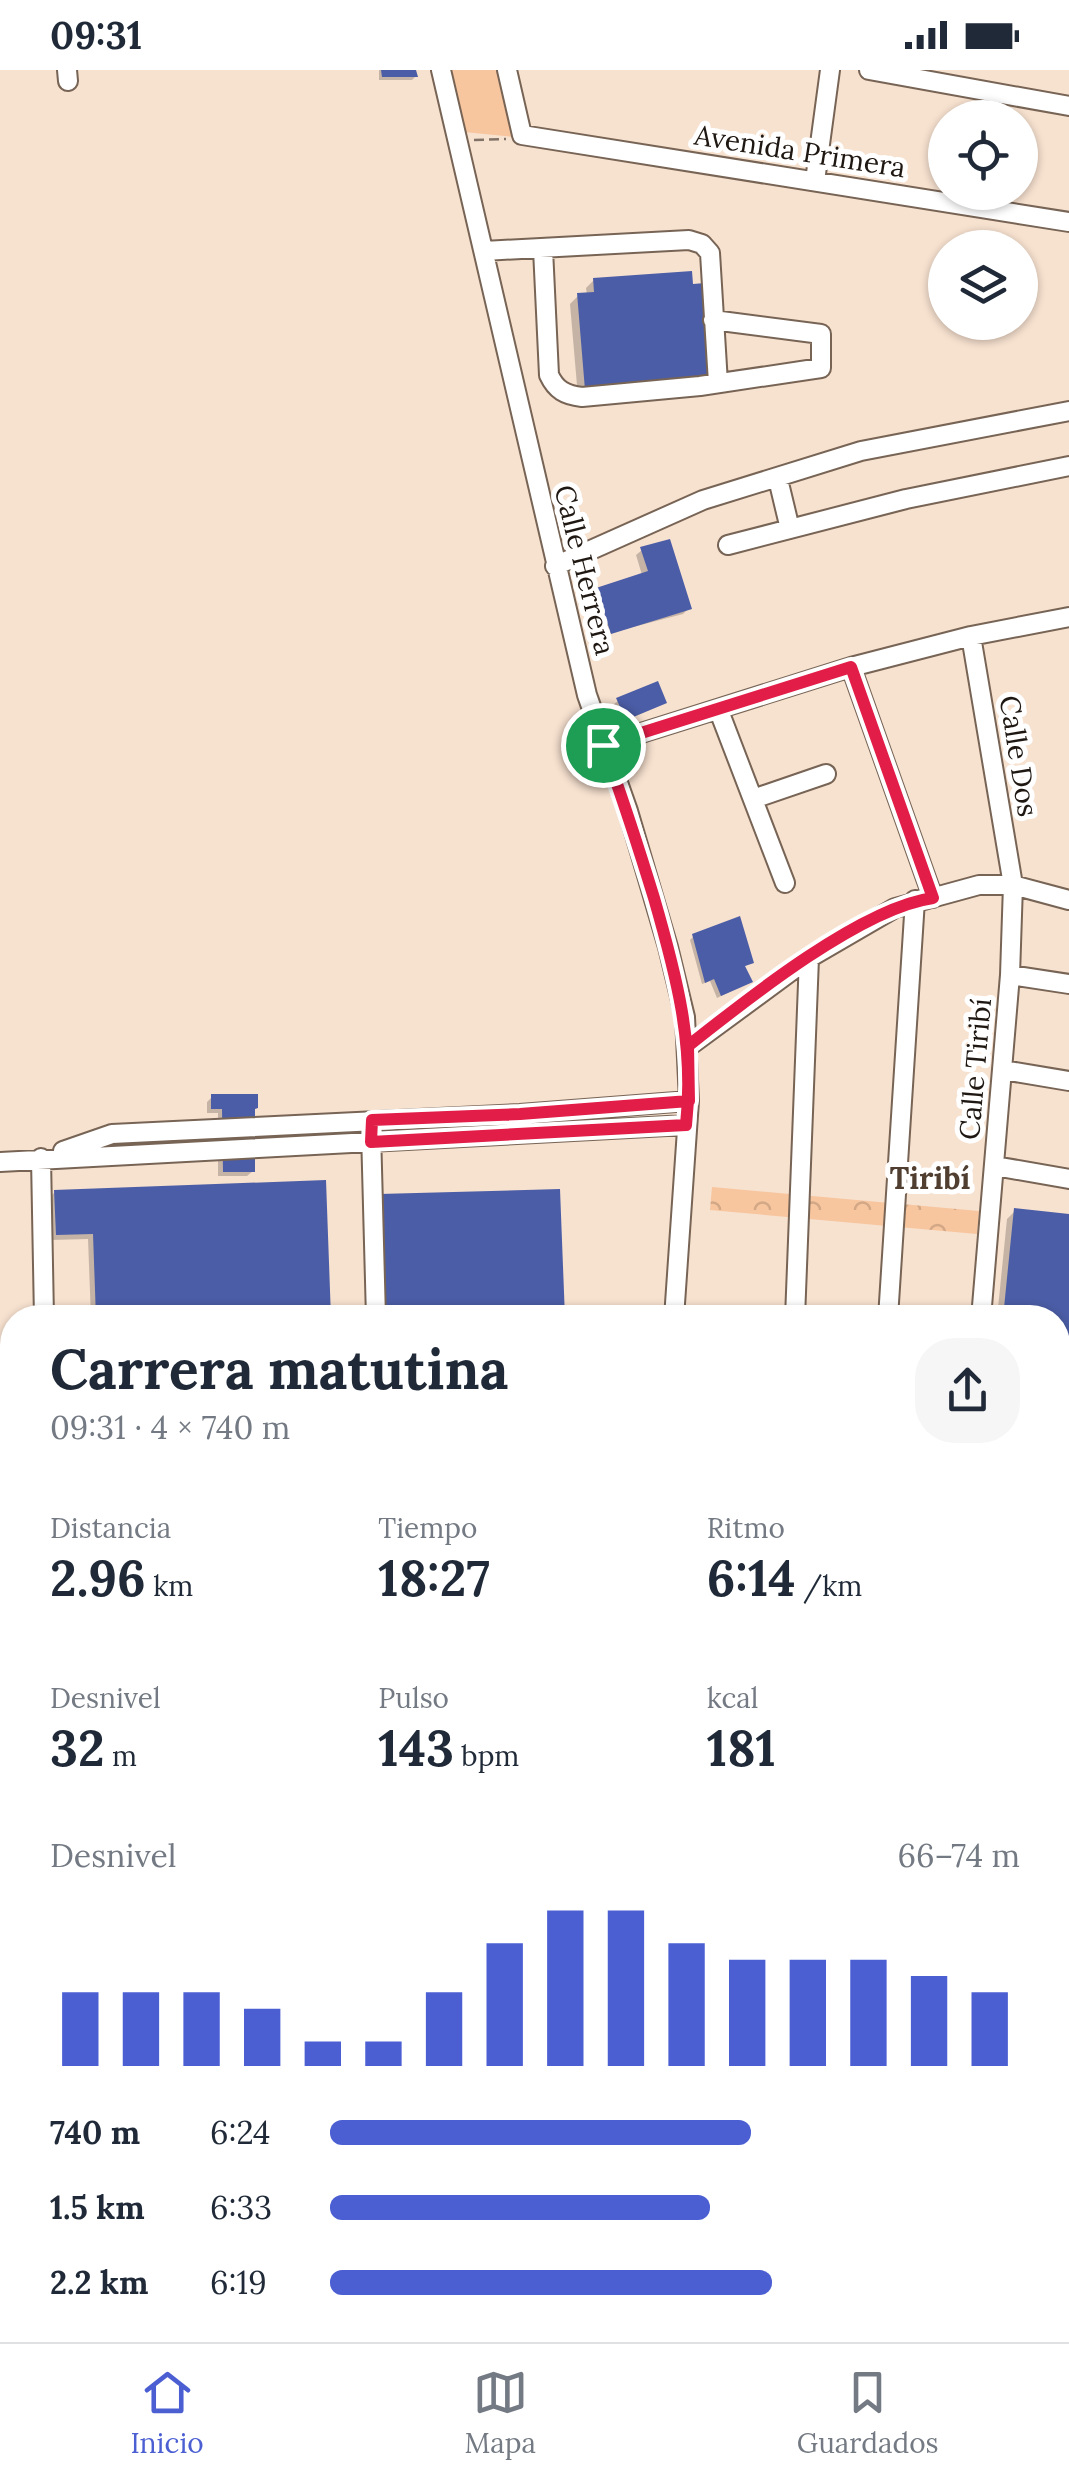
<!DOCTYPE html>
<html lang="es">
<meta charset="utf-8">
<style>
:root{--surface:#fff;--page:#f6f6f7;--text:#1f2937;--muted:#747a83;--line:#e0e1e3;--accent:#4b5fd3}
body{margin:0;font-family:Lora,serif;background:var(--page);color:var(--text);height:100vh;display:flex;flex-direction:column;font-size:38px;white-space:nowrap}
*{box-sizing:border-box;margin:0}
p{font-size:32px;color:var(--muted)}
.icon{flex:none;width:55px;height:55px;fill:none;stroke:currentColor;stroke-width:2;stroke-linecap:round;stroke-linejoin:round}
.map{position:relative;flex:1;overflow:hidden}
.sheet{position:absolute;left:0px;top:1235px;width:1070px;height:1038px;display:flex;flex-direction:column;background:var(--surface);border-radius:40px 40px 0 0;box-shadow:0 2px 8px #0004}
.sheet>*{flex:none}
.tools{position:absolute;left:928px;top:30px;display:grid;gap:20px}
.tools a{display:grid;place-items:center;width:110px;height:110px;border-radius:50%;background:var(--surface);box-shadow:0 2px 8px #0004;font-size:50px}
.pin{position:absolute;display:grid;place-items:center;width:85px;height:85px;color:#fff;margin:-42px;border:5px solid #fff;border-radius:50%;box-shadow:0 2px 10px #0007}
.round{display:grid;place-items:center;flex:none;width:105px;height:105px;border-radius:40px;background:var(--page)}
.overview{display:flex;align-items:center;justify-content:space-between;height:170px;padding:0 50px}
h1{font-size:55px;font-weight:700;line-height:75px}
.stats{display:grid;grid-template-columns:repeat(3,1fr);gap:15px;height:170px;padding:10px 50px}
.stats div{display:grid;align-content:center}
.stats b{font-size:50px;font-weight:700}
.stats small{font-size:28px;font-weight:400}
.stats p{font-size:28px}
.chart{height:280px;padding:20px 50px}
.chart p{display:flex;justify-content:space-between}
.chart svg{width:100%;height:180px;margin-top:10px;stroke:var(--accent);stroke-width:6}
ul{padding:0 50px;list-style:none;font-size:32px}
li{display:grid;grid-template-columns:160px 120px 1fr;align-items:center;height:75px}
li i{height:25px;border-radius:12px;background:var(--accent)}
.status{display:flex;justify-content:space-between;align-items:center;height:70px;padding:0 50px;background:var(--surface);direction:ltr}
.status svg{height:28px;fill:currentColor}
.dock{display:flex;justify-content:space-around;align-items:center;height:140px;border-top:2px solid var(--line);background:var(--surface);font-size:28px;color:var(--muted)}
.dock a{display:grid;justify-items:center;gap:5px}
.dock .on{color:var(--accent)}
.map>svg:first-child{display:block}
.green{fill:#f7c59e}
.park{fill:url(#park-crowns)}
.shadow{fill:#0003}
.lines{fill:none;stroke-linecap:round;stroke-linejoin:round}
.river{stroke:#d58c4d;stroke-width:30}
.building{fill:#4b5da6}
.minor-casing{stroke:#776455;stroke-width:22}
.path{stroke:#807267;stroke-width:2.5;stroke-dasharray:10 5;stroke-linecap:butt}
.minor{stroke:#fff;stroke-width:18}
.route-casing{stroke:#fff;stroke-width:20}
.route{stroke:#e11d48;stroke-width:12}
.labels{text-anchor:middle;stroke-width:10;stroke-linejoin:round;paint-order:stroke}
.street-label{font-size:28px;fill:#1f1711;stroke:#fff}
.neighbourhood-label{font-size:30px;font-weight:bold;fill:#503f31;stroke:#fff}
</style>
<div class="status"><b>09:31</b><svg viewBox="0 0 49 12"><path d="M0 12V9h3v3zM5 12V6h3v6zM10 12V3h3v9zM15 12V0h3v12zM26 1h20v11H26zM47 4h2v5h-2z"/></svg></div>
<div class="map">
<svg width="1069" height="2272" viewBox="0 0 1069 2272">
<defs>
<pattern id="park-crowns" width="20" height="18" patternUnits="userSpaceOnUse" patternTransform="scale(2.5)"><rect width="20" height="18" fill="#f7c59e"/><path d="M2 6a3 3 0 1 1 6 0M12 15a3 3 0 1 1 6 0" fill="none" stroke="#d3a887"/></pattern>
</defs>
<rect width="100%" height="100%" fill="#f7e1cf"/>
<path class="green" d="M451,0H497L514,67L464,62Z
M1058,2046L1069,2053V2272H954L953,2260H1058Z"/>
<path class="park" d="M712,1117L979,1141L977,1164L710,1140Z"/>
<path class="shadow" d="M379,0H414L415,7L412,10H379Z
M690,203L578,327L570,234L578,226L587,225L586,218L594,210Z
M642,480L689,538L683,544L610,563L596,521L642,505L636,485Z
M618,631L661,635L622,652L614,634Z
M693,867L747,895L743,897L750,912L717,928L710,911L702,914L690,870Z
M212,1027L252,1040L253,1101L247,1106H218V1043H207V1032Z
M55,1122L329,1248H91L88,1169L51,1170L49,1128Z
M1015,1141L1069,1147V1311L1058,1310V1248H997L1007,1149Z"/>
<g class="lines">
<path class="river" d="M1058,2220L1069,2209
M1018,2272L1024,2260"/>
</g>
<path class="building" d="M381,0H416L418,7H382Z
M692,201L693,214L705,213L712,311L585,320L577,223L594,222L593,208Z
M670,469L692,539L611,564L596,518L648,501L640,477Z
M658,611L667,633L626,650L616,628Z
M740,846L754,893L745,896L753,912L721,926L714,909L705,913L692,864Z
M211,1024H258V1038L255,1039V1102H223L222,1039H211Z
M326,1110L331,1248H96L93,1164L56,1165L54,1120Z
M560,1119L565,1248H383L379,1124Z
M1014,1138L1069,1144V1303L1058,1302V1248H1003Z
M0,1502H12V1547H0Z"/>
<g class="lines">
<g class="minor-casing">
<path id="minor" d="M67,0L68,11
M441,0L587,625L628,741L668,877L685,947L689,1031L674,1248
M507,0L522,65L1069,152
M869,0L1069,36
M815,111L830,0
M543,179L549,305C556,320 565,325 582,327L700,316L821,298V264L713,250
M484,181L689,170L702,174L710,183L718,313
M778,409L790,459
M728,475L906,429L1069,396
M555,496L703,430L861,381L1069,341
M971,566L1013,815L1010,905L981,1248
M851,597L933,828
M719,641L785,813
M603,675L851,597L971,566L1069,547
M753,729L826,704
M1010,905L1069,914
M688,977L809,888L895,838L979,815H1013L1069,830
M1003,1000L1069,1011
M371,1061L376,1248
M63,1081L112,1064L520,1044L689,1031
M41,1088L44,1248
M0,1092L686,1055
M995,1096L1069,1109
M795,1248L809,888
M888,1248L915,830
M1058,1346L1064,1370L1059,1460
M0,1574H12
M0,1617H12
M0,1650L12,1649
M1058,1708L1069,1706
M0,1760L12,1759
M1058,1856L1069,1869
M0,1875H12
M1058,1973L1069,1961
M0,1994H12
M0,2103H12
M0,2240L12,2239
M131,2260L132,2272
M901,2260L903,2272"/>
</g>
<path class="path" d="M474,70L506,69
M1058,1994L1069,2011"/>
<use href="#minor" class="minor"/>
</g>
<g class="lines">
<g class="route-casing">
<path id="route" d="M603,675C622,726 638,776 654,828C676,904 695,975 686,1055L371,1072L372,1050L520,1044L689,1031L688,976C746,930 861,838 933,828L851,597L603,675"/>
</g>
<use href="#route" class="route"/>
</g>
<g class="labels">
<g class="street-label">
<text transform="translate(800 81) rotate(9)" y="10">Avenida Primera</text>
<text transform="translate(585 500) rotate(76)" y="10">Calle Herrera</text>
<text transform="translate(1019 686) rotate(81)" y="10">Calle Dos</text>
<text transform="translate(975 999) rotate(-85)" y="10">Calle Tiribí</text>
</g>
<g class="neighbourhood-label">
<text x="930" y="1119">Tiribí</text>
</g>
</g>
</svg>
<div class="tools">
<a><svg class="icon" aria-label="locate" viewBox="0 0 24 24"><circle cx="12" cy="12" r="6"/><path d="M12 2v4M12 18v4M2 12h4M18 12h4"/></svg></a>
<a><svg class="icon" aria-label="layers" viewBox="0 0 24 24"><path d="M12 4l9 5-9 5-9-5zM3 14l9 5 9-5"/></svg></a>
</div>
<div class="pin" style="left:603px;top:675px;background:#1e9e55"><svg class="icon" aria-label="arrive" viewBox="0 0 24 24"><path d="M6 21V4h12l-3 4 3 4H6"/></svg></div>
<section class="sheet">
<div class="overview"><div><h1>Carrera matutina</h1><p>09:31 · 4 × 740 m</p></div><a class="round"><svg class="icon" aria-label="share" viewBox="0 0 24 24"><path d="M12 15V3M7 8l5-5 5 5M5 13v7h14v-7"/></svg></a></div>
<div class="stats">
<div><p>Distancia</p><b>2.96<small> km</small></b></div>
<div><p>Tiempo</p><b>18:27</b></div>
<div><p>Ritmo</p><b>6:14<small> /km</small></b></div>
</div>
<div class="stats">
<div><p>Desnivel</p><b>32<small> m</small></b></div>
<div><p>Pulso</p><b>143<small> bpm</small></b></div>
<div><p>kcal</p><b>181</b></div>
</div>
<div class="chart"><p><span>Desnivel</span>66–74 m</p>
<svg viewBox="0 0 160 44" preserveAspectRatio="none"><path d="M5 44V26M15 44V26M25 44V26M35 44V30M45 44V38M55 44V38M65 44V26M75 44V14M85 44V6M95 44V6M105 44V14M115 44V18M125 44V18M135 44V18M145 44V22M155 44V26"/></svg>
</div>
<ul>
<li><b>740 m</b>6:24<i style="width:61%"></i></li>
<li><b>1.5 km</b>6:33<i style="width:55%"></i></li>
<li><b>2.2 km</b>6:19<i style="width:64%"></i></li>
</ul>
</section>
</div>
<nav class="dock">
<a class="on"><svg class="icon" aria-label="home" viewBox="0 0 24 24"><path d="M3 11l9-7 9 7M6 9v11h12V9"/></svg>Inicio</a>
<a><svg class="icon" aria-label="map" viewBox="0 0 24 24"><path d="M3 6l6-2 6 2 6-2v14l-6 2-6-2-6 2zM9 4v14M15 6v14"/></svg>Mapa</a>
<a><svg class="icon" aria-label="saved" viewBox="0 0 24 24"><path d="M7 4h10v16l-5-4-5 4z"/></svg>Guardados</a>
</nav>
